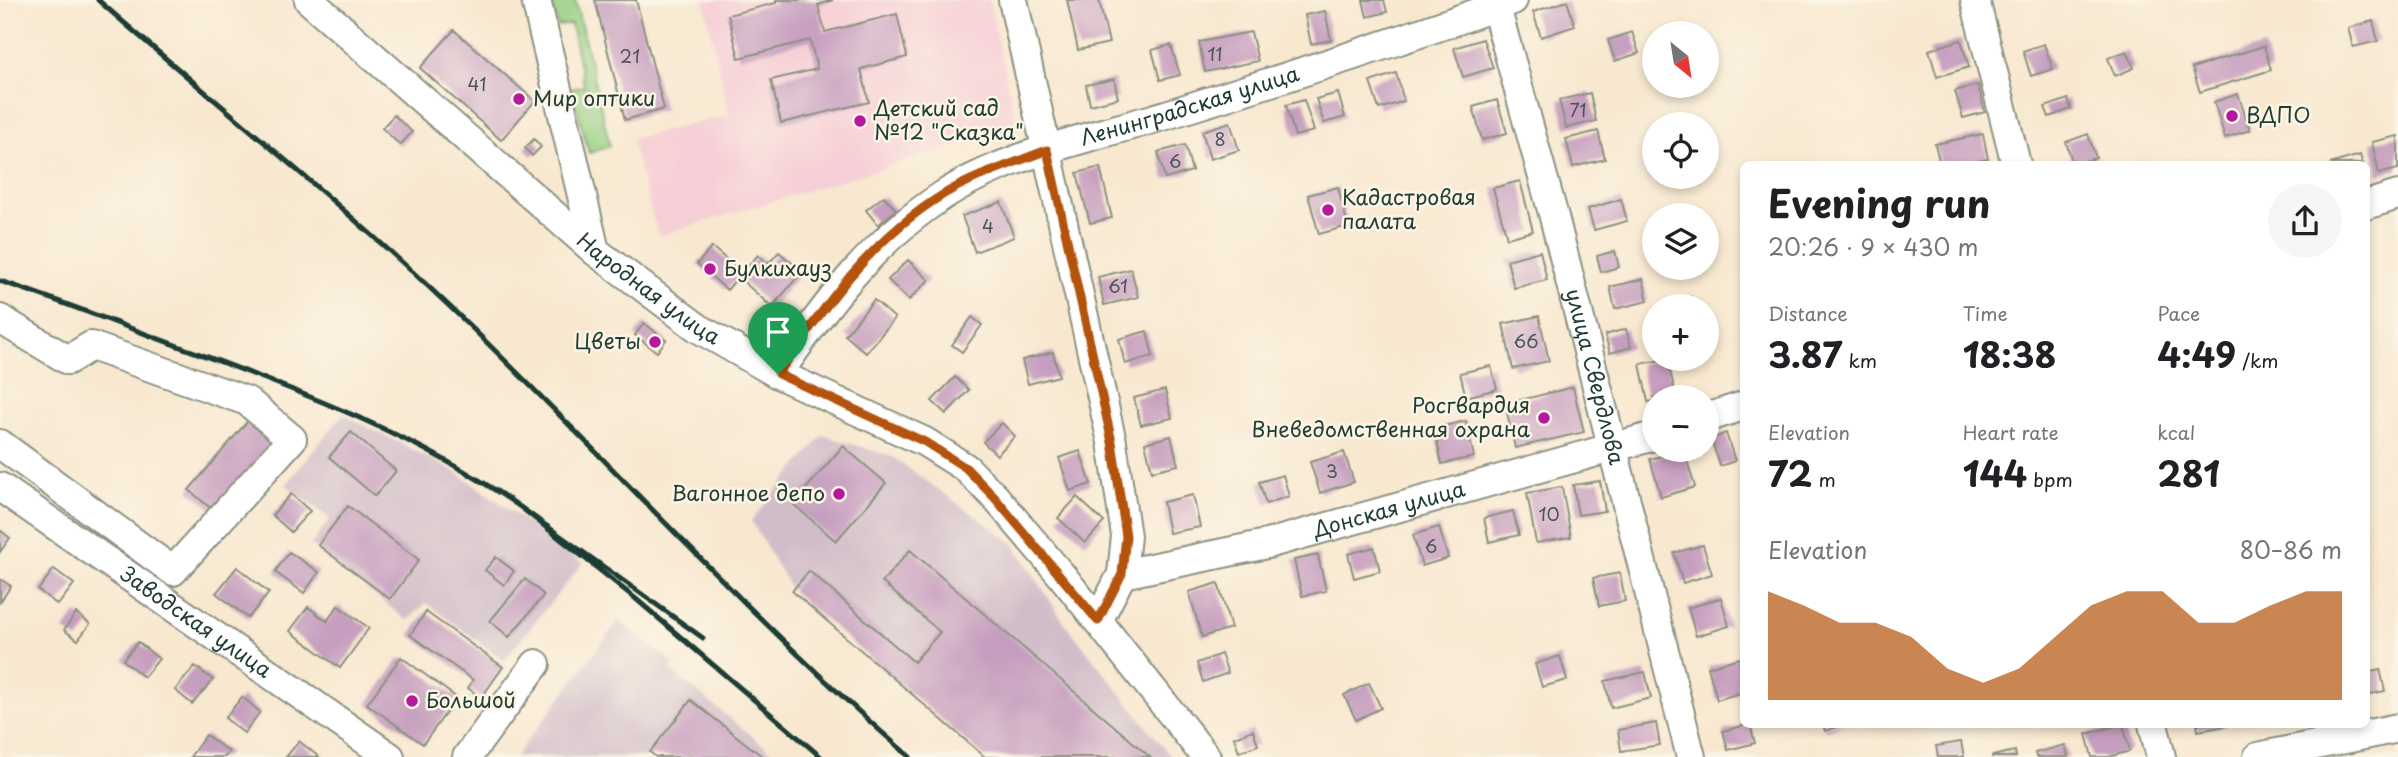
<!DOCTYPE html>
<meta charset="utf-8">
<style>
:root{--surface:#fff;--page:#f6f6f6;--text:#202124;--muted:#757577;--accent:#b45309}
body{margin:0;font-family:"Playpen Sans",sans-serif;background:var(--page);color:var(--text);height:100vh;display:flex;flex-direction:column;font-size:26px;white-space:nowrap}
*{box-sizing:border-box;margin:0}
p{font-size:23px;color:var(--muted)}
.icon{flex:none;width:38px;height:38px;fill:none;stroke:currentColor;stroke-width:2;stroke-linecap:round;stroke-linejoin:round}
.map{position:relative;flex:1;overflow:hidden}
.panel{position:absolute;left:1740px;top:161px;width:630px;height:567px;display:flex;flex-direction:column;background:var(--surface);border-radius:10px;box-shadow:0 4px 10px #0003}
.panel>*{flex:none}
.needle{width:46px;rotate:150deg}
.tools{position:absolute;left:1642px;top:21px;display:grid;gap:14px}
.tools a{display:grid;place-items:center;width:77px;height:77px;border-radius:50%;background:var(--surface);box-shadow:0 4px 10px #0003;font-size:35px}
.pin{position:absolute;display:grid;place-items:center;width:60px;height:60px;color:#fff;margin:-72px -30px;border-radius:50% 50% 50% 0;rotate:-45deg;box-shadow:0 0 7px #0007}
.pin .icon{rotate:45deg}
.round{display:grid;place-items:center;flex:none;width:74px;height:74px;border-radius:37px;background:var(--page)}
.overview{display:flex;align-items:center;justify-content:space-between;height:119px;padding:0 28px}
h1{font-size:38px;font-weight:700;line-height:52px}
.stats{display:grid;grid-template-columns:repeat(3,1fr);gap:10px;height:119px;padding:7px 28px}
.stats div{display:grid;align-content:center}
.stats b{font-size:35px;font-weight:700}
.stats small{font-size:19px;font-weight:400}
.stats p{font-size:19px}
.chart{height:196px;padding:14px 28px}
.chart p{display:flex;justify-content:space-between}
.chart svg{width:100%;height:126px;margin-top:7px;fill:var(--accent);opacity:.7}
.map>svg:first-child{display:block}
.built{fill:#f6cfd6}
.industrial{fill:#d1bdc9}
.green{fill:#97cf82;stroke:#5b865b;stroke-width:2}
.building{fill:#c69ebf}
.lines{fill:none;stroke-linecap:round;stroke-linejoin:round}
.minor-casing{stroke:#8c9282;stroke-width:32}
.minor{stroke:#fff;stroke-width:28}
.rail{stroke:#1f3d34;stroke-width:5}
.route-casing{stroke:#fff;stroke-width:14}
.route{stroke:#b45309;stroke-width:9}
.poi-dot{fill:#b5179e;stroke:#fcf5e5;stroke-width:2.5}
.labels{text-anchor:middle;stroke-width:5;stroke-linejoin:round;paint-order:stroke}
.number-label{font-size:18px;fill:#495557}
.poi-label{font-size:21px;fill:#1f3d34;stroke:#fcf5e5;text-anchor:start}
.street-label{font-size:21px;fill:#1f3d34;stroke:#fcf5e5}
</style>
<div class="map">
<svg width="2398" height="757" viewBox="0 0 2398 757">
<rect width="100%" height="100%" fill="#fcf5e5"/>
<filter id="ink" filterUnits="userSpaceOnUse"><feTurbulence type="fractalNoise" baseFrequency=".0143" numOctaves="2"/><feDisplacementMap in="SourceGraphic" scale="14" xChannelSelector="R" yChannelSelector="G"/><feConvolveMatrix kernelMatrix="1 2 1 2 8 2 1 2 1" color-interpolation-filters="sRGB"/></filter>
<filter id="wash" filterUnits="userSpaceOnUse"><feTurbulence type="fractalNoise" baseFrequency=".00686" numOctaves="4" result="noise"/><feDisplacementMap in="SourceGraphic" scale="28" xChannelSelector="R" yChannelSelector="G"/><feGaussianBlur stdDeviation="1.57" result="paint"/><feColorMatrix in="noise" values="0 0 0 0 0 0 0 0 0 0 0 0 0 0 0 0 0 1.4 0 .05"/><feComposite in="paint" operator="in"/></filter>
<g filter="url(#wash)">
<rect width="100%" height="100%" fill="#f8e8d0"/>
<path class="built" d="M704,0H989L1017,127L658,236L631,139L729,115Z"/>
<path class="industrial" d="M343,414L458,473L583,563L504,660L426,603L408,621L311,545L330,519L286,485Z
M823,435L893,457L1013,543L1064,622L1171,757H985L792,591L751,521Z
M619,621L673,663L670,670L778,757H515Z"/>
<path class="green" d="M551,0H575L610,146L589,153L571,89L584,86L571,24L558,26Z"/>
<g id="blocks">
<path class="building" d="M595,0H636L664,109L625,120Z
M776,0H833L818,5L825,32L897,14L907,57L861,69L869,102L781,123L771,80L817,69L810,40L739,58L728,15L776,3Z
M1067,0H1099L1109,43L1078,50Z
M1363,0H1384L1387,12L1367,17Z
M1567,1L1575,26L1541,37L1533,12Z
M1325,11L1331,40L1311,44L1305,15Z
M2373,21L2378,41L2353,47L2348,28Z
M454,30L535,101L501,140L420,68Z
M1251,32L1258,61L1205,72L1199,42Z
M1632,32L1639,53L1615,61L1608,40Z
M1483,39L1493,68L1463,77L1454,48Z
M1961,40L1969,67L1937,77L1929,50Z
M2044,44L2053,69L2031,76L2023,51Z
M1171,45L1180,75L1160,80L1152,50Z
M2264,46L2271,70L2200,92L2192,68Z
M2127,51L2134,68L2115,76L2108,58Z
M1396,73L1404,101L1379,109L1370,82Z
M1114,79L1118,98L1090,105L1086,85Z
M1978,85L1985,112L1963,118L1955,91Z
M1338,93L1345,117L1324,123L1316,99Z
M1590,93L1596,121L1566,128L1559,100Z
M2238,94L2250,130L2225,138L2214,102Z
M2068,99L2071,109L2049,117L2045,107Z
M1304,100L1314,131L1295,136L1286,105Z
M1497,100L1507,133L1482,140L1473,107Z
M394,115L412,132L400,145L382,128Z
M1230,122L1239,150L1210,159L1202,131Z
M1598,131L1605,159L1573,167L1566,139Z
M1983,134L1988,159L1963,164H1940L1935,144Z
M2088,134L2096,158L2073,164L2066,142Z
M2398,136V169L2379,174L2372,142Z
M534,139L541,147L532,156L525,148Z
M1185,145L1192,171L1165,179L1158,152Z
M2360,155L2363,164H2330Z
M1100,167L1112,218L1090,223L1077,173Z
M1520,181L1533,231L1507,238L1493,188Z
M1338,187L1348,226L1319,234L1308,195Z
M884,196L896,210L878,225L866,210Z
M1621,199L1627,221L1594,230L1588,209Z
M1001,202L1014,237L975,252L962,216Z
M712,247L742,273L758,255L768,264L779,252L802,272L772,307L738,277L727,290L697,264Z
M1540,251L1547,280L1514,288L1507,260Z
M1615,251L1619,267L1601,272L1597,256Z
M908,260L929,280L909,300L888,280Z
M1131,269L1138,297L1104,305L1098,277Z
M1643,279L1648,301L1615,309L1610,287Z
M1691,297L1693,306H1664Z
M874,300L895,318L866,353L845,335Z
M1539,316L1549,361L1513,369L1503,324Z
M972,317L982,325L962,352L952,345Z
M644,323L666,340L657,352L635,335Z
M1626,329L1631,347L1610,353L1605,335Z
M1147,331L1153,356L1125,364L1119,339Z
M1053,352L1059,376L1028,384L1022,360Z
M1667,359L1676,396L1654,397V401L1648,402L1640,364Z
M1491,366L1497,389L1466,397L1460,373Z
M955,377L969,390L946,414L932,401Z
M1573,387L1584,432L1515,448L1505,404Z
M1165,390L1172,418L1141,425L1134,398Z
M252,416L277,436L214,511L189,490Z
M1466,421L1474,457L1442,464L1434,428Z
M1002,423L1015,436L997,455L983,442Z
M351,432L396,471L375,496L329,457Z
M1726,433L1735,461L1720,466L1711,439Z
M1171,436L1178,465L1152,471L1145,443Z
M843,446L886,483L836,541L793,504Z
M1684,450L1695,487L1661,497L1650,459Z
M1080,451L1091,484L1070,491L1059,458Z
M1344,452L1354,482L1320,493L1310,462Z
M1283,475L1289,496L1266,504L1259,482Z
M1600,481L1605,511L1578,515L1573,485Z
M1562,487L1571,537L1536,543L1527,493Z
M291,494L310,511L291,532L272,515Z
M1193,495L1200,527L1169,533L1163,502Z
M1077,497L1104,522L1085,543L1058,518Z
M348,506L419,560L390,599L318,545Z
M1513,511L1519,535L1489,542L1484,518Z
M1439,527L1448,558L1422,566L1413,535Z
M0,530L10,538L0,552Z
M1703,545L1712,574L1683,583L1674,553Z
M1374,547L1380,571L1354,578L1348,554Z
M910,550L1150,757H985L792,591L809,571L914,662L940,632L882,582Z
M289,552L319,572L304,593L275,572Z
M1318,555L1326,591L1302,596L1294,560Z
M496,557L514,571L504,585L485,570Z
M237,567L269,593L248,618L216,593Z
M54,569L74,584L58,605L38,590Z
M1620,573L1625,601L1599,606L1593,578Z
M0,579L11,586L0,602Z
M525,579L544,595L509,637L490,621Z
M1218,583L1231,628L1202,637L1189,592Z
M1721,598L1729,626L1696,636L1688,608Z
M338,606L369,628L340,668L290,631L308,607L327,621Z
M426,612L503,667L481,698L468,688L473,680L410,635Z
M76,613L90,624L78,640L64,630Z
M138,642L159,659L144,677L123,660Z
M1221,654L1228,673L1203,682L1197,663Z
M1560,656L1567,680L1542,687L1535,664Z
M401,657L457,698L423,744L367,704Z
M1739,658L1743,692L1717,700L1708,667Z
M195,666L213,680L192,704L175,690Z
M2380,669L2385,691L2366,695V672Z
M1645,672L1651,698L1611,708L1605,681Z
M1369,683L1381,708L1356,720L1344,695Z
M242,697L260,712L244,733L225,718Z
M691,700L763,757H656L650,752Z
M1656,723L1660,745L1621,751L1618,730Z
M1750,724L1755,743L1728,750L1723,731Z
M1823,724H1844V725L1825,731Z
M2123,724L2130,751L2109,757H2092L2086,734Z
M2197,724H2226V726L2198,731Z
M1253,730L1258,745L1239,752L1234,737Z
M206,735L229,752L225,757H190Z
M299,741L319,757H286Z
M1961,742L1964,757H1938L1936,746Z
M2065,745L2068,757H2036L2035,753Z
M2015,751L2016,757H1992V756Z"/>
</g>
</g>
<g filter="url(#ink)">
<use href="#blocks" fill-opacity="0" stroke="#8c9282" stroke-width="2"/>
<g class="lines">
<g class="minor-casing">
<g id="minor">
<path id="s1" d="M309,0L595,251L698,328L778,374L925,442L966,468L995,497L1063,577L1206,757"/>
<path d="M536,0L595,251"/>
<path d="M1013,0L1112,442L1126,536L1122,574L1098,621"/>
<path id="s2" d="M1494,0L1554,217L1691,757"/>
<path d="M1975,0L2016,164"/>
<path d="M2366,205L2398,195"/>
<path d="M0,319L68,360L91,346L247,401L292,439L173,571L0,444"/>
<path id="s3" d="M778,374C825,305 872,242 942,196C1006,154 1094,137 1166,115C1282,79 1399,42 1513,0"/>
<path d="M1706,418L1743,406"/>
<path id="s4" d="M0,487L390,757"/>
<path id="s5" d="M1122,574L1267,544L1654,436"/>
<path d="M2153,724L2161,757"/>
<path d="M467,757L536,664"/>
<path d="M2258,757L2398,728"/>
</g>
</g>
<use href="#minor" class="minor"/>
<path class="rail" d="M98,0C222,109 353,212 471,327C618,470 755,623 910,757
M0,281C64,302 126,327 189,350C304,393 422,437 523,509
M703,638L523,509L636,599L821,757"/>
</g>
</g>
<g class="lines" filter="url(#ink)">
<g class="route-casing">
<path id="route" d="M1047,150L1112,442L1126,536L1122,574L1098,621L995,498L966,468L925,442L778,374C824,306 872,238 944,194C976,175 1012,164 1047,150Z"/>
</g>
<use href="#route" class="route"/>
</g>
<g class="poi-dot">
<circle cx="519" cy="99" r="7"/>
<circle cx="2232" cy="116" r="7"/>
<circle cx="860" cy="121" r="7"/>
<circle cx="1328" cy="210" r="7"/>
<circle cx="710" cy="269" r="7"/>
<circle cx="655" cy="342" r="7"/>
<circle cx="1544" cy="418" r="7"/>
<circle cx="839" cy="494" r="7"/>
<circle cx="412" cy="701" r="7"/>
</g>
<g class="labels">
<g class="number-label">
<text x="1215" y="61">11</text>
<text x="630" y="63">21</text>
<text x="477" y="91">41</text>
<text x="1578" y="117">71</text>
<text x="1220" y="146">8</text>
<text x="1175" y="168">6</text>
<text x="988" y="233">4</text>
<text x="1118" y="293">61</text>
<text x="1526" y="348">66</text>
<text x="1332" y="478">3</text>
<text x="1549" y="521">10</text>
<text x="1431" y="553">6</text>
</g>
<g class="poi-label">
<text x="533" y="106">Мир оптики</text>
<text x="874" y="116">Детский сад<tspan x="874" dy="24">№12 "Сказка"</tspan></text>
<text x="2246" y="123">ВДПО</text>
<text x="1342" y="205">Кадастровая<tspan x="1342" dy="24">палата</tspan></text>
<text x="724" y="276">Булкихауз</text>
<text x="641" y="349" text-anchor="end">Цветы</text>
<text x="1530" y="413" text-anchor="end">Росгвардия<tspan x="1530" dy="24">Вневедомственная охрана</tspan></text>
<text x="825" y="501" text-anchor="end">Вагонное депо</text>
<text x="426" y="708">Большой</text>
</g>
<g class="street-label">
<text dy="7" stroke="none"><textPath href="#s3" startOffset="508">Ленинградская улица</textPath></text>
<text dy="7" stroke="none"><textPath href="#s1" startOffset="446">Народная улица</textPath></text>
<text dy="7" stroke="none"><textPath href="#s2" startOffset="390">улица Свердлова</textPath></text>
<text dy="7" stroke="none"><textPath href="#s5" startOffset="275">Донская улица</textPath></text>
<text dy="7" stroke="none"><textPath href="#s4" startOffset="238">Заводская улица</textPath></text>
</g>
</g>
</svg>
<div class="tools">
<a><svg class="needle" viewBox="-14 -14 28 28"><path d="M0-13l5 13h-10z" fill="#e53935"/><path d="M0 13l5-13h-10z" fill="#757577"/></svg></a>
<a><svg class="icon" aria-label="locate" viewBox="0 0 24 24"><circle cx="12" cy="12" r="6"/><path d="M12 2v4M12 18v4M2 12h4M18 12h4"/></svg></a>
<a><svg class="icon" aria-label="layers" viewBox="0 0 24 24"><path d="M12 4l9 5-9 5-9-5zM3 14l9 5 9-5"/></svg></a>
<a>+</a>
<a>−</a>
</div>
<div class="pin" style="left:778px;top:374px;background:#1e9e55"><svg class="icon" aria-label="arrive" viewBox="0 0 24 24"><path d="M6 21V4h12l-3 4 3 4H6"/></svg></div>
<section class="panel">
<div class="overview"><div><h1>Evening run</h1><p>20:26 · 9 × 430 m</p></div><a class="round"><svg class="icon" aria-label="share" viewBox="0 0 24 24"><path d="M12 15V3M7 8l5-5 5 5M5 13v7h14v-7"/></svg></a></div>
<div class="stats">
<div><p>Distance</p><b>3.87<small> km</small></b></div>
<div><p>Time</p><b>18:38</b></div>
<div><p>Pace</p><b>4:49<small> /km</small></b></div>
</div>
<div class="stats">
<div><p>Elevation</p><b>72<small> m</small></b></div>
<div><p>Heart rate</p><b>144<small> bpm</small></b></div>
<div><p>kcal</p><b>281</b></div>
</div>
<div class="chart"><p><span>Elevation</span>80–86 m</p>
<svg viewBox="0 0 160 44" preserveAspectRatio="none"><path d="M0 44V6L10 11L20 17L30 17L40 22L50 33L60 38L70 33L80 22L90 11L100 6L110 6L120 17L130 17L140 11L150 6L160 6V44z"/></svg>
</div>
</section>
</div>
